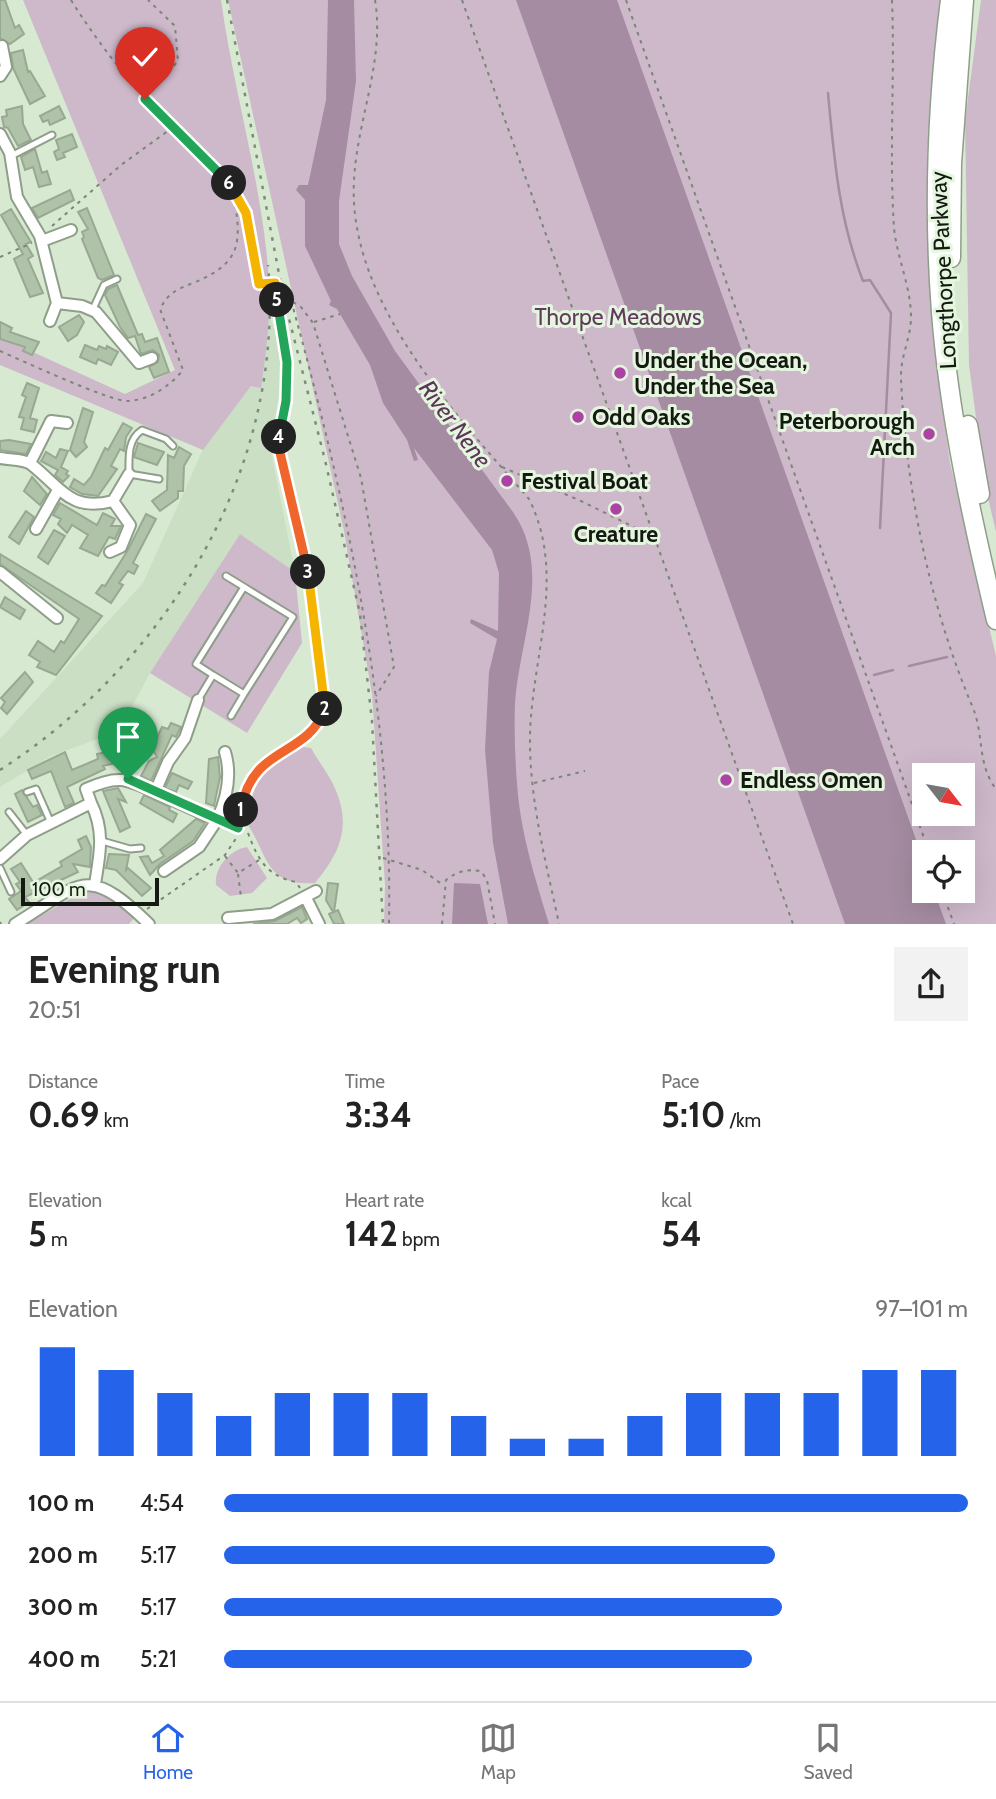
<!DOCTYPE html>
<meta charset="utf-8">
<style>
:root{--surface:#fff;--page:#f2f2f2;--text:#222;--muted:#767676;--line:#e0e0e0;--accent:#2563eb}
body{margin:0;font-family:Cabin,sans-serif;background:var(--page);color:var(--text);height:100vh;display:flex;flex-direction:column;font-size:26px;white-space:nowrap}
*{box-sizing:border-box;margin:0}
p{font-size:23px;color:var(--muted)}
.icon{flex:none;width:38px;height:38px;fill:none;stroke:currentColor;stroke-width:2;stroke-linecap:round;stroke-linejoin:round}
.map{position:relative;height:924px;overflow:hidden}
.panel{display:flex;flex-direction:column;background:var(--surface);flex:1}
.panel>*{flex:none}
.needle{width:46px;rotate:121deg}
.fabs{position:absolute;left:912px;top:763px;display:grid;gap:14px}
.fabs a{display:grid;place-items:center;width:63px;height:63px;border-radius:0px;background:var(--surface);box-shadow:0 7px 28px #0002;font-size:35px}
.scale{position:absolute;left:21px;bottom:18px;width:138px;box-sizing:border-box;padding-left:7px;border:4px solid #141912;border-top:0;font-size:19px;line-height:24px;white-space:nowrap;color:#141912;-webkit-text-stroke:5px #e5f6df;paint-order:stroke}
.pin{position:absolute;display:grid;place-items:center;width:60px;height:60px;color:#fff;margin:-72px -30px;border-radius:50% 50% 50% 0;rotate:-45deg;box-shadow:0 0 7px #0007}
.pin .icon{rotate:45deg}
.km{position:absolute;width:35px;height:35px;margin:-18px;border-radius:50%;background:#222;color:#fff;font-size:19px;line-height:35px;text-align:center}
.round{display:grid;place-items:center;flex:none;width:74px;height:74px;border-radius:0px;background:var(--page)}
.headline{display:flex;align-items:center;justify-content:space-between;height:119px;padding:0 28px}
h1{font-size:38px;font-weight:700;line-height:52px}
.metrics{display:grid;grid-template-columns:repeat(3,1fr);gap:10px;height:119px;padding:7px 28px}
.metrics div{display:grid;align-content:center}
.metrics b{font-size:35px;font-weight:700}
.metrics small{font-size:19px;font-weight:400}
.metrics p{font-size:19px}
.chart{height:196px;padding:14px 28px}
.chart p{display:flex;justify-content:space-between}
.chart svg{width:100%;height:126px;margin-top:7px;stroke:var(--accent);stroke-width:6}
ul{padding:0 28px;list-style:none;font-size:23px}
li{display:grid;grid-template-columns:112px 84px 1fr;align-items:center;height:52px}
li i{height:18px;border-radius:9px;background:var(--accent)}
.tabs{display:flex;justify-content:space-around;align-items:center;height:98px;border-top:2px solid var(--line);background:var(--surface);font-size:19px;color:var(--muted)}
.tabs a{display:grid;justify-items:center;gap:4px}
.tabs .current{color:var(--accent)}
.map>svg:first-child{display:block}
.built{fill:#cadfc3}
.green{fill:#ceb9cb;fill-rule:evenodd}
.water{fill:#a58ca2}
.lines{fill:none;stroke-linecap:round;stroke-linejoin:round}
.stream{stroke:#a58ca2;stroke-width:2.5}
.building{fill:#afc3a8;stroke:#99a893;stroke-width:2}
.lane-casing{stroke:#8e9e89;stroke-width:9}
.street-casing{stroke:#8e9e89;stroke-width:14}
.primary-casing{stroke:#8e9e89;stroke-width:21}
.path{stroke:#7b8677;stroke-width:2;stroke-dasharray:3.5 5;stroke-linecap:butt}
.lane{stroke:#fff;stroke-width:5}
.street{stroke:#fff;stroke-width:10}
.primary{stroke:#fff;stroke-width:18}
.rail{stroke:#7f8a7b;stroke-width:2.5;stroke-dasharray:3.5 7;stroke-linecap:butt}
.split-1-casing{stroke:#fff;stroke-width:14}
.split-2-casing{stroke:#fff;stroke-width:14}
.split-3-casing{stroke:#fff;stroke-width:14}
.split-4-casing{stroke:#fff;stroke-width:14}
.split-5-casing{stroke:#fff;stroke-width:14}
.split-6-casing{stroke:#fff;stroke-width:14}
.split-7-casing{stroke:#fff;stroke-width:14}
.split-1{stroke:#22a559;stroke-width:9}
.split-2{stroke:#f0652b;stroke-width:9}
.split-3{stroke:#f5b400;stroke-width:9}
.split-4{stroke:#f0652b;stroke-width:9}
.split-5{stroke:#22a559;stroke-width:9}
.split-6{stroke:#f5b400;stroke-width:9}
.split-7{stroke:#22a559;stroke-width:9}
.poi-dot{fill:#ab42a4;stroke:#e5f6df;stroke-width:2.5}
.labels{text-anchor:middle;stroke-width:6;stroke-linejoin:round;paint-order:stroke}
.street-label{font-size:23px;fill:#141912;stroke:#e5f6df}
.park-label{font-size:23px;fill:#613b5d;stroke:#e5f6df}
.poi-label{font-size:23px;font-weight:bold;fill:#141912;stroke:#e5f6df;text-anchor:start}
.water-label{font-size:24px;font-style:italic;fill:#5c3658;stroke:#e5f6df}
</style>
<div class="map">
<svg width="996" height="924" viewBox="0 0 996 924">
<rect width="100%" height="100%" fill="#d8e9d2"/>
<path class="built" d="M261,291L294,386L280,390L270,446L295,572L240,534L150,673L119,731L51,756L0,787V739L143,583L205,445L251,386Z"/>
<path class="green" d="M23,0H221C234,94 263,186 269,281C271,317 266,353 261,388L251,386L203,450L0,365V337L125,394L175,370Z
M228,0H940L927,155L937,371L950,463L996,656V924H384L385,885L372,694L344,531ZM924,775H962V814H924ZM924,852H962V891H924Z
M981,0H996V532L985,485L969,365L965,121Z
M240,534L295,572L302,643L247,733L150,673Z
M303,747L311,748C318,761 328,773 334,786C352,825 341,852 315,883C263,887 268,851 245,821L256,784L265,768Z
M247,847L267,878L252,893L230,896L216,885C214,867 230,850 247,847Z
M87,889L102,891L135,917L129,924H27Z"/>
<path class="water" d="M328,0H354L356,81L339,201V244L352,276L395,351L513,512C553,570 519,640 515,704C514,730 515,757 517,784C520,831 535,878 549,924H508L493,843L485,750L489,672L497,639L470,623L471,619L498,631L499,573L492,550L414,448L418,460L414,461L407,440L383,403L370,365L337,309L329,305L331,301L305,246V200L296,190L299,185H308L326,100Z
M516,0H617L924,862V891H934L946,924H845Z
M454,883L480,884L488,924H452Z"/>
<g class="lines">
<path class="stream" d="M828,93C834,158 839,220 863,281L870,280L891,313L880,528
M909,666L947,657
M874,675L893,670"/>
</g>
<path class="building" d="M0,0H5L15,28L19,25L24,34L10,44L0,38Z
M23,50L28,72L30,71L45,96L30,104L13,68L11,53Z
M22,106L23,124L31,140L18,146L8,128L4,127L2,117L7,116L6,110Z
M59,106L65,118L50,125L48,120L43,122L40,116Z
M72,134L77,147L63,153L65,157L57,160L54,152L59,149L56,140Z
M35,149L42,173L47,171L51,184L39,187L33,167L25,170L21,157Z
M70,190L74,200L38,218L32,208Z
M87,208L114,275L102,280L98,278L82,239L84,237L82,232L88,229L78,212Z
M11,209L31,242L26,244L33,256L28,259L43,293L30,297L14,259L23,254L1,215Z
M117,285L138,335L142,334L145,342L157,338L169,372L154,378L149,367L158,362L159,355L153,350L141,354L135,336L128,338L120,327L105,295L108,289Z
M79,315L84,322L77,335L68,341L59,327Z
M0,322L12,328L10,332L39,342L32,355L23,351L25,347L0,339Z
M85,345L97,350L99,346L106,349L107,346L118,352L111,365L98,359L96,364L80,357Z
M27,383L39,388L30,418L37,420L34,432L21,429L24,418L19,417L26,397L22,395Z
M83,408L93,412L84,442L87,447L76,457L70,450Z
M123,423L132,428L126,437L124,451L120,449L111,466L117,469L98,496L82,494L70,487L74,479L84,485L91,477L105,448L108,450Z
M9,440L31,444L26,454L0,450V441Z
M138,443L164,452L157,465L134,457Z
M179,447L191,454L184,466L183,491H178V498L160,511L152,501L167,490L168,455L174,458Z
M60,449L68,451L61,467L68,471L66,474L69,476L63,482L55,475L58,470L41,461L46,452L56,458Z
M32,477L47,494L40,505L24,491Z
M60,503L97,525L103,513L115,519L111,526H121L115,539L109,537L98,556L80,548L88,535L72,525L67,533L58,524L61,519L53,515Z
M26,511L34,517L19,544L9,537Z
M146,514L156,519L133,563L138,566L134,574L128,571L119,583L123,585L111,603L96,593L102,585L105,586L128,550Z
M54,530L65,536L48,564L38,557Z
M0,554L102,616L56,675L37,667L40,662L29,655L38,641L54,652L61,641L64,643L79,619L0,564Z
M5,597L25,610L20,619L0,607Z
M25,672L33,682L7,714L1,708L5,702L1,698Z
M171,723L181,727L176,737L172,735L151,781L141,776L149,761L157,757L152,748L162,727L168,729Z
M125,748L124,761L103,766L105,769L67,787L74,803L65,807L51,771L32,779L28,770L65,752L72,770L98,759L97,754Z
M218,757L220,777L214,806L206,803L209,759Z
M172,773L192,782L188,789L179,785L176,792L165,788Z
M118,788L126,802L118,799L130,827L120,832L103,791Z
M22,790L33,807L37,805L42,815L28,822L15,794Z
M144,795L170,807L169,810L177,814L173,822L140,803Z
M196,819L205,823L193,841L160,864L150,875L140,857L148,856L152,863L164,856L160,850Z
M86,836L91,847L90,867L73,864L78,872L25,897L29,902L17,910L9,899L21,891L16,884L20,882L11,869L21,863L33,882L36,881L62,866L60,862L82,849L78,840Z
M109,854L129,855L126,870L128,868L151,888L142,896L116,870L106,868Z
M328,883L338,884L334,912L338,910L344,924H334L329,914L333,912L326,900Z
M302,907L307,919L301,923L297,918L287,924H253L275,921Z"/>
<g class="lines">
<g class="lane-casing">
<path id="lane" d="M11,156L52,135
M93,309L104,285L117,279
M159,479L129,474C129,458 127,440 142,430L166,439L173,446
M213,675L244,694L293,617L244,587
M198,700L213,675L196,664L244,587L226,576
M231,716L244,694
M128,779L130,747
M27,792L36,789L51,823
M9,812L27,835
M102,841L130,849L141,848
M0,868L11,892"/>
</g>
<g class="street-casing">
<path id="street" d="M0,76L6,67L2,46
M0,134L10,153L17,197L40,236L57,303L82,306L96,312L139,363L152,358
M42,241L71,230
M50,321L57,303
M0,458C9,460 25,459 32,465C62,489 71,512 113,501
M30,463L51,421L67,423
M36,529L58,490
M110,552L121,547L130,525L113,501L129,474
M0,572L57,618
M155,792L217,820L199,847L164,871
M91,803L86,789C117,775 125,778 155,792L168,762L185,738L198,700
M217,820C227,798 232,775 225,752
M0,859L27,835L91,803C105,831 100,854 95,884
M306,898L319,924
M228,918L272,914L316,891
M15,924C81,884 85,862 149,924"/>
</g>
<g class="primary-casing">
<path id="primary" d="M950,0C937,103 933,209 941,312C949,416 972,519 996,620
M951,258L952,163L964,0
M968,425L980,494"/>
</g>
<path class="path" d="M71,0C104,53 145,101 189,146C202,160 221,171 232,186C252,213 255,251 259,283H275L277,297L289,293C346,498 393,710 389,924
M375,0C385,60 357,120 354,180C347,301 455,413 529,499C567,575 532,655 530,735C529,799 546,862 559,924
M462,0L793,924
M626,0L929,852
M892,0C895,76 889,152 894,228C897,258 911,287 911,317C911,338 900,357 901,379C906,490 930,607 973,708C984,735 977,764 996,789
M146,98L178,61L175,26L148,0
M52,226L121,165L172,128
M0,257L32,243
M293,302L301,307L313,323L361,478L394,667L376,696
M314,322L340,314
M0,351C21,360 111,402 128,401C150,400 170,386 183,370L160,309C169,292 176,290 193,283C245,262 241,240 233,190
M502,467L581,501L642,531L654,541
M534,783L585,771
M225,822L248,833C258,860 267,876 296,882L300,888
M225,856L238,873L259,860
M383,858L422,870L443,885
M238,874L241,897
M942,891L954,924
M147,909L225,855L235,840L251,779L262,764L307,738L320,723L326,707L308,572L278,445L286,401L287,362L277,297
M0,922L1,924
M442,924L446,880C458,871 466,869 481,871L487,880L495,924"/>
<use href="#lane" class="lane"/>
<use href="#street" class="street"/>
<use href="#primary" class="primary"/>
<path class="rail" d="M227,0L283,295L325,460L360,614L372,721L383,924
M0,770C166,663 286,468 268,265"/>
</g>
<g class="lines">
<g class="split-1-casing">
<path id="split-1" d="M128,779L238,828L241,810"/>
</g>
<g class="split-2-casing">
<path id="split-2" d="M241,810C252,744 306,759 325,709"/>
</g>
<g class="split-3-casing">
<path id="split-3" d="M308,572L325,709"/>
</g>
<g class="split-4-casing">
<path id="split-4" d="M279,437L278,444L308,572"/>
</g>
<g class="split-5-casing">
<path id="split-5" d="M277,300L287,362L286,401L279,437"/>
</g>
<g class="split-6-casing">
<path id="split-6" d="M229,183L246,213L259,284L275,283L277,300"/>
</g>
<g class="split-7-casing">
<path id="split-7" d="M145,99L229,183"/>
</g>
<use href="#split-1" class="split-1"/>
<use href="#split-2" class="split-2"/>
<use href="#split-3" class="split-3"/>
<use href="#split-4" class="split-4"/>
<use href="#split-5" class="split-5"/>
<use href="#split-6" class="split-6"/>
<use href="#split-7" class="split-7"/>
</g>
<g class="poi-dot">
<circle cx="620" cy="373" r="7"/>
<circle cx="578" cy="417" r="7"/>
<circle cx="929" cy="434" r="7"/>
<circle cx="507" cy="481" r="7"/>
<circle cx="616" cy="509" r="7"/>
<circle cx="726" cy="780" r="7"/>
</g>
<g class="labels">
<g class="street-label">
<text transform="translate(943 270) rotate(-93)" y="8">Longthorpe Parkway</text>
</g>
<g class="park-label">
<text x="618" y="325">Thorpe Meadows</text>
</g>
<g class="poi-label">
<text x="634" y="368">Under the Ocean,<tspan x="634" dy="26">Under the Sea</tspan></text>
<text x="592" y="425">Odd Oaks</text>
<text x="915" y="429" text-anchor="end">Peterborough<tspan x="915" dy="26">Arch</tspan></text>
<text x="521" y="489">Festival Boat</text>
<text x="616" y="542" text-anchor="middle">Creature</text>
<text x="740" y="788">Endless Omen</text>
</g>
<g class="water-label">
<text transform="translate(455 424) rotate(53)" y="8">River Nene</text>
</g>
</g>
</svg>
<div class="fabs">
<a><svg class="needle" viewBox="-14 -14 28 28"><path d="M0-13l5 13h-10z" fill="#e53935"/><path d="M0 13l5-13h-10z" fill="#767676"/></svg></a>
<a><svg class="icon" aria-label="locate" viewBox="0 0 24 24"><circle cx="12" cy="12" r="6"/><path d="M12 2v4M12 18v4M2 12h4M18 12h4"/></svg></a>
</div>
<div class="scale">100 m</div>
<div class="pin" style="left:128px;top:779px;background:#1e9e55"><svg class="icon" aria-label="arrive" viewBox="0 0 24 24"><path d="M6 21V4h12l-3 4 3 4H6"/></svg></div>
<div class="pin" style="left:145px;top:99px;background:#d93025"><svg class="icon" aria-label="check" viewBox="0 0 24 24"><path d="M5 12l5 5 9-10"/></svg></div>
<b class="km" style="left:241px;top:810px">1</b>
<b class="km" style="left:325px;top:709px">2</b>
<b class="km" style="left:308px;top:572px">3</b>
<b class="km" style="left:279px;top:437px">4</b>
<b class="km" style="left:277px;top:300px">5</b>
<b class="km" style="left:229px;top:183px">6</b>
</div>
<section class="panel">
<div class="headline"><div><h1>Evening run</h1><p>20:51</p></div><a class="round"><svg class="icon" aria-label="share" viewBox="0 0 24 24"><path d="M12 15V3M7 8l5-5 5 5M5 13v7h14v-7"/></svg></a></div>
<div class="metrics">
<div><p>Distance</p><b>0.69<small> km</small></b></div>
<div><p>Time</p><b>3:34</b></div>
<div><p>Pace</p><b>5:10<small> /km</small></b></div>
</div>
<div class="metrics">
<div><p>Elevation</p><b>5<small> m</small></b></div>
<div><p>Heart rate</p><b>142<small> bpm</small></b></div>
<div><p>kcal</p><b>54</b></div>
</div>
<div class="chart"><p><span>Elevation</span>97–101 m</p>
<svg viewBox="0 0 160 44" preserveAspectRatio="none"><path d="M5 44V6M15 44V14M25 44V22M35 44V30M45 44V22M55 44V22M65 44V22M75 44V30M85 44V38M95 44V38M105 44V30M115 44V22M125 44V22M135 44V22M145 44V14M155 44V14"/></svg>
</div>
<ul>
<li><b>100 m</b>4:54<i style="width:100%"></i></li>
<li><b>200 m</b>5:17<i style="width:74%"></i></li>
<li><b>300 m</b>5:17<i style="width:75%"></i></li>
<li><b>400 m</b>5:21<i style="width:71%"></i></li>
</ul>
</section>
<nav class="tabs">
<a class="current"><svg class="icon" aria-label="home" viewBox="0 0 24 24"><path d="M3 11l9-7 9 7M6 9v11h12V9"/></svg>Home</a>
<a><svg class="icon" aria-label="map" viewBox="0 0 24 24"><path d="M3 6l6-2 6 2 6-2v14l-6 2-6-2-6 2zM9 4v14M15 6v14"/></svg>Map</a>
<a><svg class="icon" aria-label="saved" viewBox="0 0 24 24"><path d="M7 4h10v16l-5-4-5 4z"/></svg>Saved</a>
</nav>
